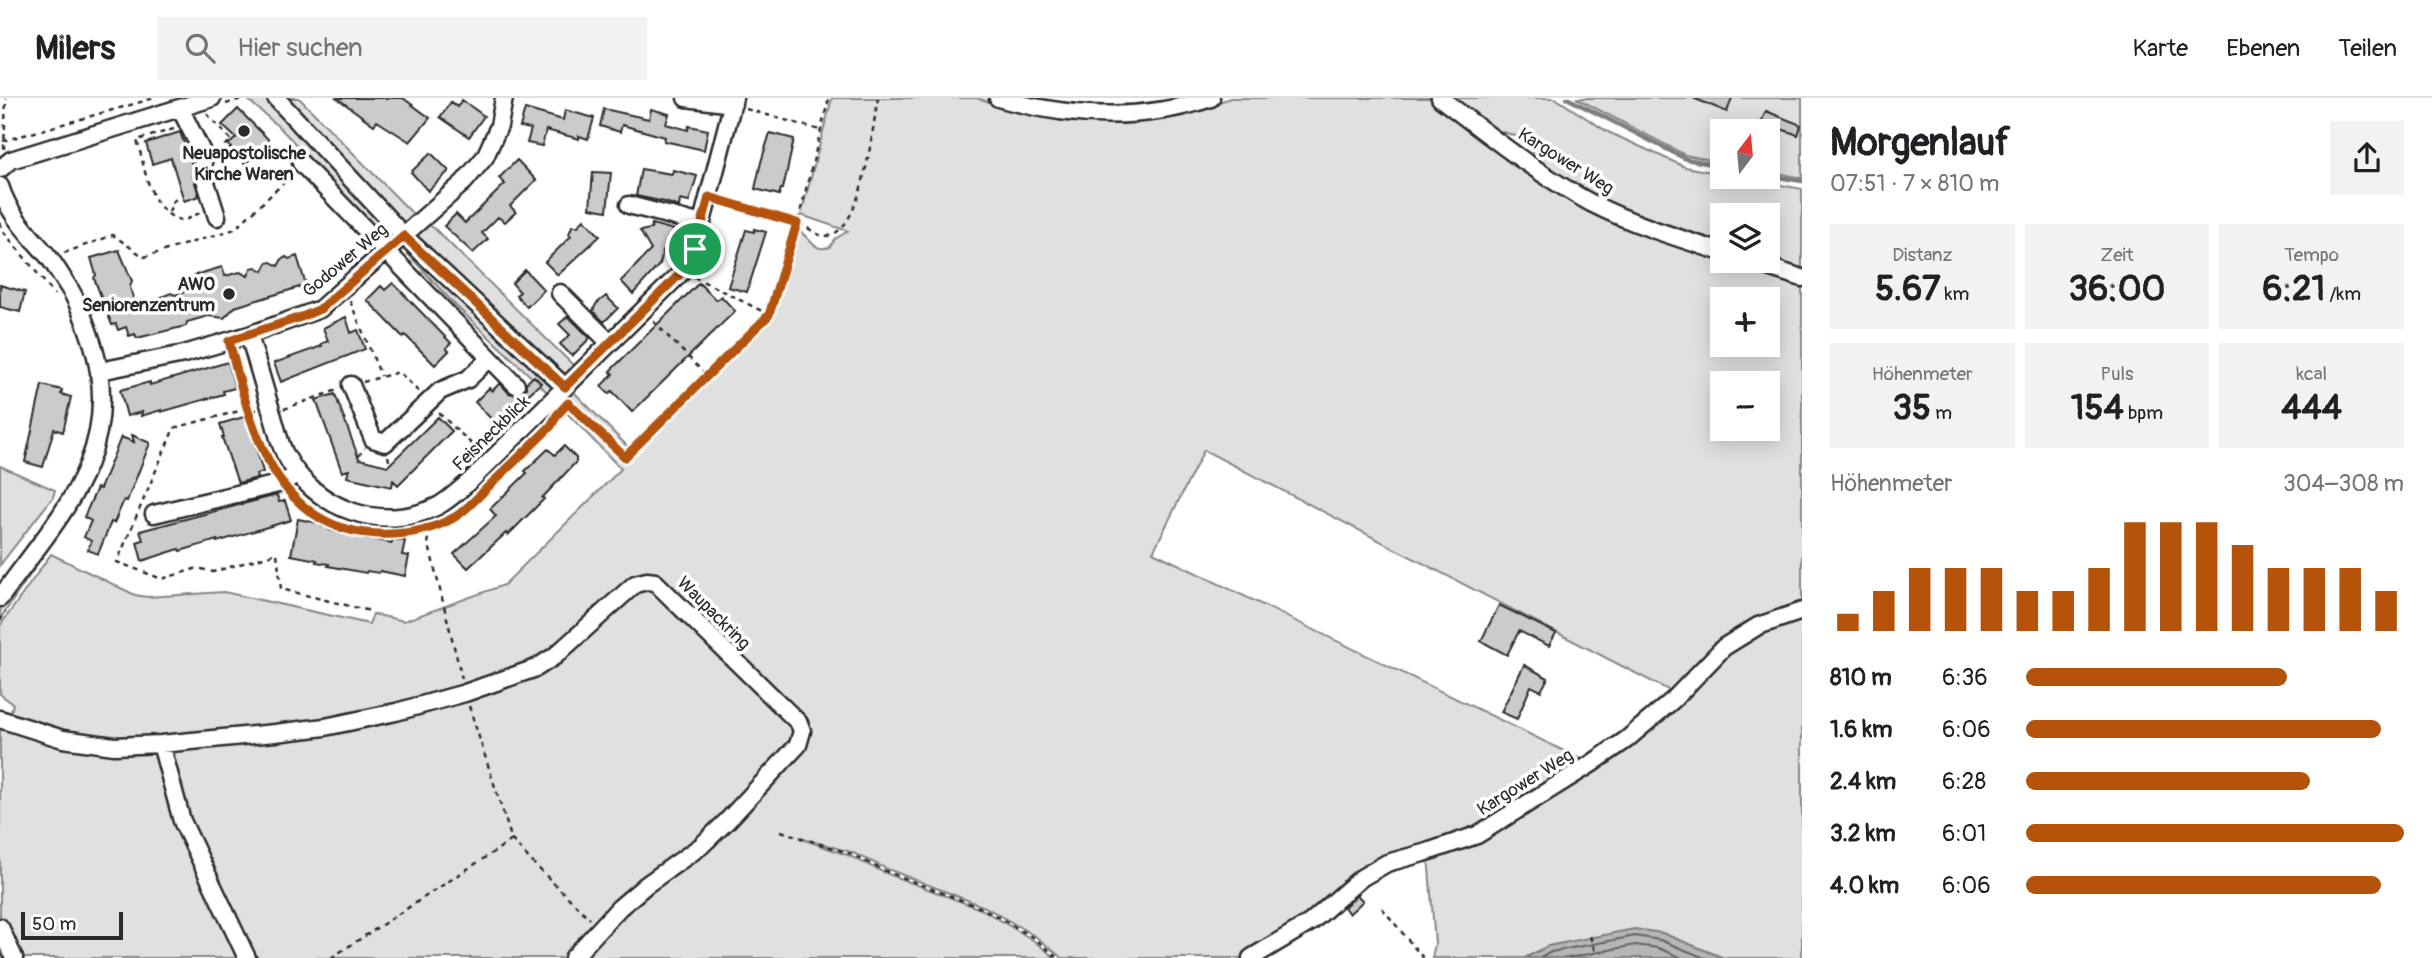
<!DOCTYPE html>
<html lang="de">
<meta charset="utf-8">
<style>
:root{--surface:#fff;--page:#f2f2f2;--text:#202124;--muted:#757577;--line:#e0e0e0;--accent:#b45309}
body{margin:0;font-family:Pangolin,sans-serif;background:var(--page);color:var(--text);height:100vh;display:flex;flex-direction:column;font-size:26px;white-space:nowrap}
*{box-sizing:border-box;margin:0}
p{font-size:23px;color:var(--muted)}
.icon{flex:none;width:38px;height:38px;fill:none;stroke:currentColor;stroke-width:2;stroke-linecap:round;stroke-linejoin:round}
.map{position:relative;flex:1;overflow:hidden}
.side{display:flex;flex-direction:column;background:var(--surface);width:630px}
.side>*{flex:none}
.needle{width:46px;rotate:16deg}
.controls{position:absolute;left:1710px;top:21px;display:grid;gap:14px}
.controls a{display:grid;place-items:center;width:70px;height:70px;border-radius:0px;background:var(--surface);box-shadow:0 4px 18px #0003;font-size:35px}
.scale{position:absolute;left:21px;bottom:18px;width:102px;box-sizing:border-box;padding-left:7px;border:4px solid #2b2b2b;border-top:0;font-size:19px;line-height:24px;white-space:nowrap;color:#2b2b2b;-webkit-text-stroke:5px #fff;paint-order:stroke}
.pin{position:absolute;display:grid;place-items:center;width:60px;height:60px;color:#fff;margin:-30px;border:4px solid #fff;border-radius:50%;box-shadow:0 2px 7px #0007}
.round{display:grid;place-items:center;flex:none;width:74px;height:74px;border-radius:0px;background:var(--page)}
.head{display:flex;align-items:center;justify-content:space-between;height:119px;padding:0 28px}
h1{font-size:38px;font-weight:700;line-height:52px}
.stats{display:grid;grid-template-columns:repeat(3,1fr);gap:10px;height:119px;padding:7px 28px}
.stats div{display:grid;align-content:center;border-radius:0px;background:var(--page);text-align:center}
.stats b{font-size:35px;font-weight:700}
.stats small{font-size:19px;font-weight:400}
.stats p{font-size:19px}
.chart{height:196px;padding:14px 28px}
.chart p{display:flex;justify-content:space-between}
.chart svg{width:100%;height:126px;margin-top:7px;stroke:var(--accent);stroke-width:6}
ul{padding:0 28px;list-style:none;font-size:23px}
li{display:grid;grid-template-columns:112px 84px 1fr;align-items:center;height:52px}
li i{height:18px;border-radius:9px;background:var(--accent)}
header{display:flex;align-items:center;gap:42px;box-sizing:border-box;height:98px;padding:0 35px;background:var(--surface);border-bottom:2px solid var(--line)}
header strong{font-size:33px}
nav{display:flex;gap:38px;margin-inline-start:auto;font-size:24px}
.search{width:490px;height:63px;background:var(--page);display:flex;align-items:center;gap:18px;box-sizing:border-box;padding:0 24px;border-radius:0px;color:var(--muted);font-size:26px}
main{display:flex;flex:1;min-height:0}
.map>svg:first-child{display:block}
.green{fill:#e0e0e0;stroke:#868686;stroke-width:2;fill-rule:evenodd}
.water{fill:#b6b6b6;stroke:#7e7e7e;stroke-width:2}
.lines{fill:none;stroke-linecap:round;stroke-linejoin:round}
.shore{stroke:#636363;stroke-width:2}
.stream{stroke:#7e7e7e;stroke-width:4.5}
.building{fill:#cbcbcb;stroke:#2b2b2b;stroke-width:2}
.minor-casing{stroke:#2b2b2b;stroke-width:21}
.path{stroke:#2b2b2b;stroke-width:2.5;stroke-dasharray:5 5;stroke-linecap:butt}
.minor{stroke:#fff;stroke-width:16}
.route-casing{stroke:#fff;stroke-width:14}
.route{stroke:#b45309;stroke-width:9}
.poi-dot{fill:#2b2b2b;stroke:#fff;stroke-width:2.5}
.labels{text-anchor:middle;stroke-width:7;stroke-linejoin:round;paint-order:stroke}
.poi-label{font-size:18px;font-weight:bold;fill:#2b2b2b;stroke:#fff}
.street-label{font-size:18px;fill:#2b2b2b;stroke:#fff}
</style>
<header>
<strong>Milers</strong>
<div class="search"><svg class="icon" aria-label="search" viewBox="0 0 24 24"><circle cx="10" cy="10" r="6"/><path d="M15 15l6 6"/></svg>Hier suchen</div>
<nav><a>Karte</a><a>Ebenen</a><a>Teilen</a></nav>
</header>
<main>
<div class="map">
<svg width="1802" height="860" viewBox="0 0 1802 860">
<rect width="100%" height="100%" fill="#fff"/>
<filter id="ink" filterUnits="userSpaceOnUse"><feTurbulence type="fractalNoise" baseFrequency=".0143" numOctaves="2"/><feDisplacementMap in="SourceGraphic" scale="14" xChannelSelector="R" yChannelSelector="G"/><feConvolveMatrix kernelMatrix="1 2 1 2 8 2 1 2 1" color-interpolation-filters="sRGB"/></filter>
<g filter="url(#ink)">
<path class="green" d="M246,0H299L411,114L435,131L577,271L564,284L634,355L773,219L797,132C811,139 813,155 830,149L835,141L848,133L801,117L832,0H977L1022,14L1055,21L1090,24H1125L1200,11L1230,0H1432L1504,57L1722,160V163H1731L1802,186V510L1756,525L1674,595L1204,352L1153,454L1589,665L1475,734L1385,762L1309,822L1244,860H1062L1035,838L985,809L885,770L851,754L799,740L850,758L883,774L983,812L1033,842L1055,860H20L0,817V633L7,629L13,606L0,596V528L51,456L135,497L147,499L224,494L369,526L373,516L404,523L504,487L621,371L540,287L456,208L407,155L381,135L281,31ZM1722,201H1768V247H1722ZM1722,285H1768V331H1722Z
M1449,0H1555L1608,34L1685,69L1722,76V79H1737L1802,91V175L1768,163V117H1722V149L1655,127L1594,100L1536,63L1530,47L1516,38L1493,31Z
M1576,0H1802V80L1768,73V33H1722V64L1685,57Z
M0,368L55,392L53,399L0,467Z
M31,469L34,471L0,521V512Z
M1802,516V860H1724L1662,835L1548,848L1525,860H1432L1435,846L1428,757L1593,668L1727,551L1760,531Z"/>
<path class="water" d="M1634,831L1662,835L1724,860H1525L1548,848Z"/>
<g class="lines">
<path class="shore" d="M1540,860L1551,854L1635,838L1660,842L1705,860
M1568,860L1635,847L1658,850L1682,860"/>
<path class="stream" d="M1567,0L1686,61L1722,68
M1768,77L1802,83"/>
</g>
<path class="building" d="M337,0H403L430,20L410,44L377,23L374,27Z
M1693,0H1732L1727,14Z
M462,2L484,18L469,39L440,19L451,4L457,9Z
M238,11L269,42L246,65L228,47L236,40L222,27Z
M525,11L563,22L565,12L594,20L588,41L579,38V41L546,32L542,48L527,45L531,31L520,29Z
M604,11L649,21L651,11L669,16L666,26L688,32L689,28L708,32L704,52L664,43L665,39L622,27L620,34L600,28Z
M1766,13L1801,27L1798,37L1761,24Z
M180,34L192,67L193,78L199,98L184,103L171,60L152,66L146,45Z
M770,35L794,41L783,91H781L779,97L755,91L761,64Z
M431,55L449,73L428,93L411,74Z
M517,62L536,82L510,108L516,114L505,124L498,119L482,135L488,141L473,155L444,128L456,116L465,125L505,86L499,80Z
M641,71L672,76L673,72L697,78L689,104L680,102L679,109L665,104L636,98Z
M593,74L611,75L607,113L590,110Z
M584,121L600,138L558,177L545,164L571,138L569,136L572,128H578Z
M652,126L674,132L670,149L668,148L666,153H663L660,166L633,196L621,183L651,152L640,133L651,131Z
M754,131L766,134L747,194L728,189L746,132L754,134Z
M119,152L132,183L130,189L134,203L144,208L158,204L161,199L171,195L175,197L199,189L195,177L222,169L225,178L240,174L248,178L251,170L256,169L263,173L267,165L271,164L278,168L282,161L286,159L289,161L297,158L306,187L235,209L224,220L208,218L187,224L186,228L137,240L135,236L129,238L126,229L118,232L116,226L112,227L94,180L96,177L91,160Z
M525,172L544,192L527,209L516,197L520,194L512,185Z
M393,185L451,245L446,250L449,253L435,267L405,237L403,239L367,202L381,188L385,192Z
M699,185L716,202L721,198L735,213L632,314L612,293L609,296L601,288L613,276L610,273Z
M0,187L25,194L20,214L0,209Z
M606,198L618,210L604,224L593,213L596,206Z
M568,218L590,240L572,258L560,246L570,237L559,226Z
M346,219L351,235L358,232L365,251L281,284L274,265L322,248L321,246L328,243L323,230Z
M228,264L235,290L223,293L224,296L161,314V312L141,318L142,314L127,318L120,292L150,284V287Z
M534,278L541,285L511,312L512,314L498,328L475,304L489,290L492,293L500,285L509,295L519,297L526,290V285Z
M42,287L62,292L61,296L71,299L63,334L54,331L43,369L25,364Z
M335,296L359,361L388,368L438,319L452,333L398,387L393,382L392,389L347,379L349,372L342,374L316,302Z
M247,318L263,374L256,376L257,380L238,385L222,339H224L220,326Z
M132,337L150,345L127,403L124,402L114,425L111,424L98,456L88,452L91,443L84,439L91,423L84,419L97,390L100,391L121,339L134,344Z
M564,348L576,360V364L542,400L544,401L508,437L506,435L468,470L454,456L496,418L490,411L527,375L525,373L548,351L555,357Z
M277,397L279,404L285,403L291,422L217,444V442L180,453L179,451L142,463L137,444L143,442L140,433Z
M298,421L323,426L322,428L329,429V432L347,436L392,445V441L405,443L402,457L409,458L405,478L380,473L379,475L367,473L366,475L328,468L329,466L316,464L317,462L291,457Z
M1499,507L1556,535L1549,548L1519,533L1507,557L1481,543Z
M1524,567L1548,580L1541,593L1531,588L1517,621L1501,614Z
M1357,797L1363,803L1349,816L1344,809Z"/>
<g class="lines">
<g class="minor-casing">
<path id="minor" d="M276,0L404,138L565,289
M686,0L733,6
M998,0C1068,20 1141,24 1211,0
M1440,0C1489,37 1537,76 1591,105C1632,126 1678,140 1722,154
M180,10L203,56V75L217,119
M301,65L516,287
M0,71L11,62L212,0
M0,88C9,117 28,135 47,157C56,168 63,181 71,193C81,210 87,229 93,247C125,356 58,419 0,500
M629,107L702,126
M1749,163L1802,180
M560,195L610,245
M249,237C258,267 266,296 275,326C278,336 280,347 285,356C313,411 382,436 438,408C449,402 458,393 468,385L683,173L695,151L734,0
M100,273L184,256L249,237L320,211L464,84L485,59L499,28L504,0
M351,287L373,341L385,345L440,293L468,281L490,260
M154,416L282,385L297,376
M0,621L63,641L114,648L161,646L275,635L325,629L396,614L465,595L536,570L555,558L635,486L647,483L655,484L799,625L802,633L798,647L727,723L701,748L646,787L619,810L573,860
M161,646L182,723L247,860
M0,829L14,860
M1251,860L1311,824L1361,780L1387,765L1427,754L1477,737L1591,666L1626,642L1673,602L1724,549L1758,528L1802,513"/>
</g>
<path class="path" d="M226,6L244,0
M746,11L820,32
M207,16L232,43L225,47L251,72
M174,31L137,42C145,68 148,114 181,122C188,123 195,116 202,114
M3,43L155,0
M4,51L6,0
M722,103C748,110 775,116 800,126C808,129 816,137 824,138C863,139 872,30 878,0
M169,114L173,103L180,99
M0,124L3,133L55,197
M64,155L113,137L144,159L235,131L294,75
M694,179L770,217
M350,203L381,278
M653,223L707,278
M232,256C243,295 251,337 274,371
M363,284L399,274L420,295
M568,305L625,359L770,217L795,135L829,0
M284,311L337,292
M257,312L247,311L174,330L117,464L162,481L198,470L213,474L277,455L281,491L370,513
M439,315L480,354
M358,358L365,350
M388,358L390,366
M291,397L297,406L340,430L368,436L410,435L432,429L456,418L551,328L555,321
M425,431L462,581
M0,523L6,514
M469,608L512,742L532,764L590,821
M781,733L851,756L883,772L984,811L1034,840L1058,860
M1382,810L1423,860
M1590,838L1596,856
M331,860L512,742"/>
<use href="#minor" class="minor"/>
</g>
</g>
<g class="lines" filter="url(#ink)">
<g class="route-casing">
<path id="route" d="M709,99L797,125L769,217L625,359L568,305L557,317L551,328C531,348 511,367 490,387C479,398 468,411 455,419C431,433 404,437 378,436C272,432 251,326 229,243L304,218L320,211L404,138L565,289L683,173L695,151Z"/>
</g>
<use href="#route" class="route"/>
</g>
<g class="poi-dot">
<circle cx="244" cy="33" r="7"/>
<circle cx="229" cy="196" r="7"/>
</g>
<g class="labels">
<g class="poi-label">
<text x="244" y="61">Neuapostolische<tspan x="244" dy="21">Kirche Waren</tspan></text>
<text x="215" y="192" text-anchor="end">AWO<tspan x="215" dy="21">Seniorenzentrum</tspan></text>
</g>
<g class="street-label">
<text transform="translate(1566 63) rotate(32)" y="6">Kargower Weg</text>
<text transform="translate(345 162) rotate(-40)" y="6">Godower Weg</text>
<text transform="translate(491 335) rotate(-44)" y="6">Feisneckblick</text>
<text transform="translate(714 515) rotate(45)" y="6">Waupackring</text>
<text transform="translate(1525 684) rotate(-32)" y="6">Kargower Weg</text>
</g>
</g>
</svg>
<div class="controls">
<a><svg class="needle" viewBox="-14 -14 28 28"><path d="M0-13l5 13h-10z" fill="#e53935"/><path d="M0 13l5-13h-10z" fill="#757577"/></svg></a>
<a><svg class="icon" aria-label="layers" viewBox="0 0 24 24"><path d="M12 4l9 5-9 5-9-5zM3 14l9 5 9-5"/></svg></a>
<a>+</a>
<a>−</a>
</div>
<div class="scale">50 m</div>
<div class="pin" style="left:695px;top:151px;background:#1e9e55"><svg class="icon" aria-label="arrive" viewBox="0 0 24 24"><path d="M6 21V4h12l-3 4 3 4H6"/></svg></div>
</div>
<section class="side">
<div class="head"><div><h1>Morgenlauf</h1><p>07:51 · 7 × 810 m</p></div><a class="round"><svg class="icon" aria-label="share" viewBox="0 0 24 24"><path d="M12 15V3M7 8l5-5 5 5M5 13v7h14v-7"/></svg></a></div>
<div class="stats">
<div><p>Distanz</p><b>5.67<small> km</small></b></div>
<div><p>Zeit</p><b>36:00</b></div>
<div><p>Tempo</p><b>6:21<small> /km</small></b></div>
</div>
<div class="stats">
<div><p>Höhenmeter</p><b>35<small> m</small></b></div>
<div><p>Puls</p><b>154<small> bpm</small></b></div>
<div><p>kcal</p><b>444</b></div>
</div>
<div class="chart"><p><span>Höhenmeter</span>304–308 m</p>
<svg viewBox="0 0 160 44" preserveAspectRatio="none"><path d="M5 44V38M15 44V30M25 44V22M35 44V22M45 44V22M55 44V30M65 44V30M75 44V22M85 44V6M95 44V6M105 44V6M115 44V14M125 44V22M135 44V22M145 44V22M155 44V30"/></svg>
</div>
<ul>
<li><b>810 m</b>6:36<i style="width:69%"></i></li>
<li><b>1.6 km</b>6:06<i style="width:94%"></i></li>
<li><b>2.4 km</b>6:28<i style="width:75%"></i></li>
<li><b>3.2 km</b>6:01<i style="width:100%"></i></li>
<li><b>4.0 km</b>6:06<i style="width:94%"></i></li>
</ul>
</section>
</main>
